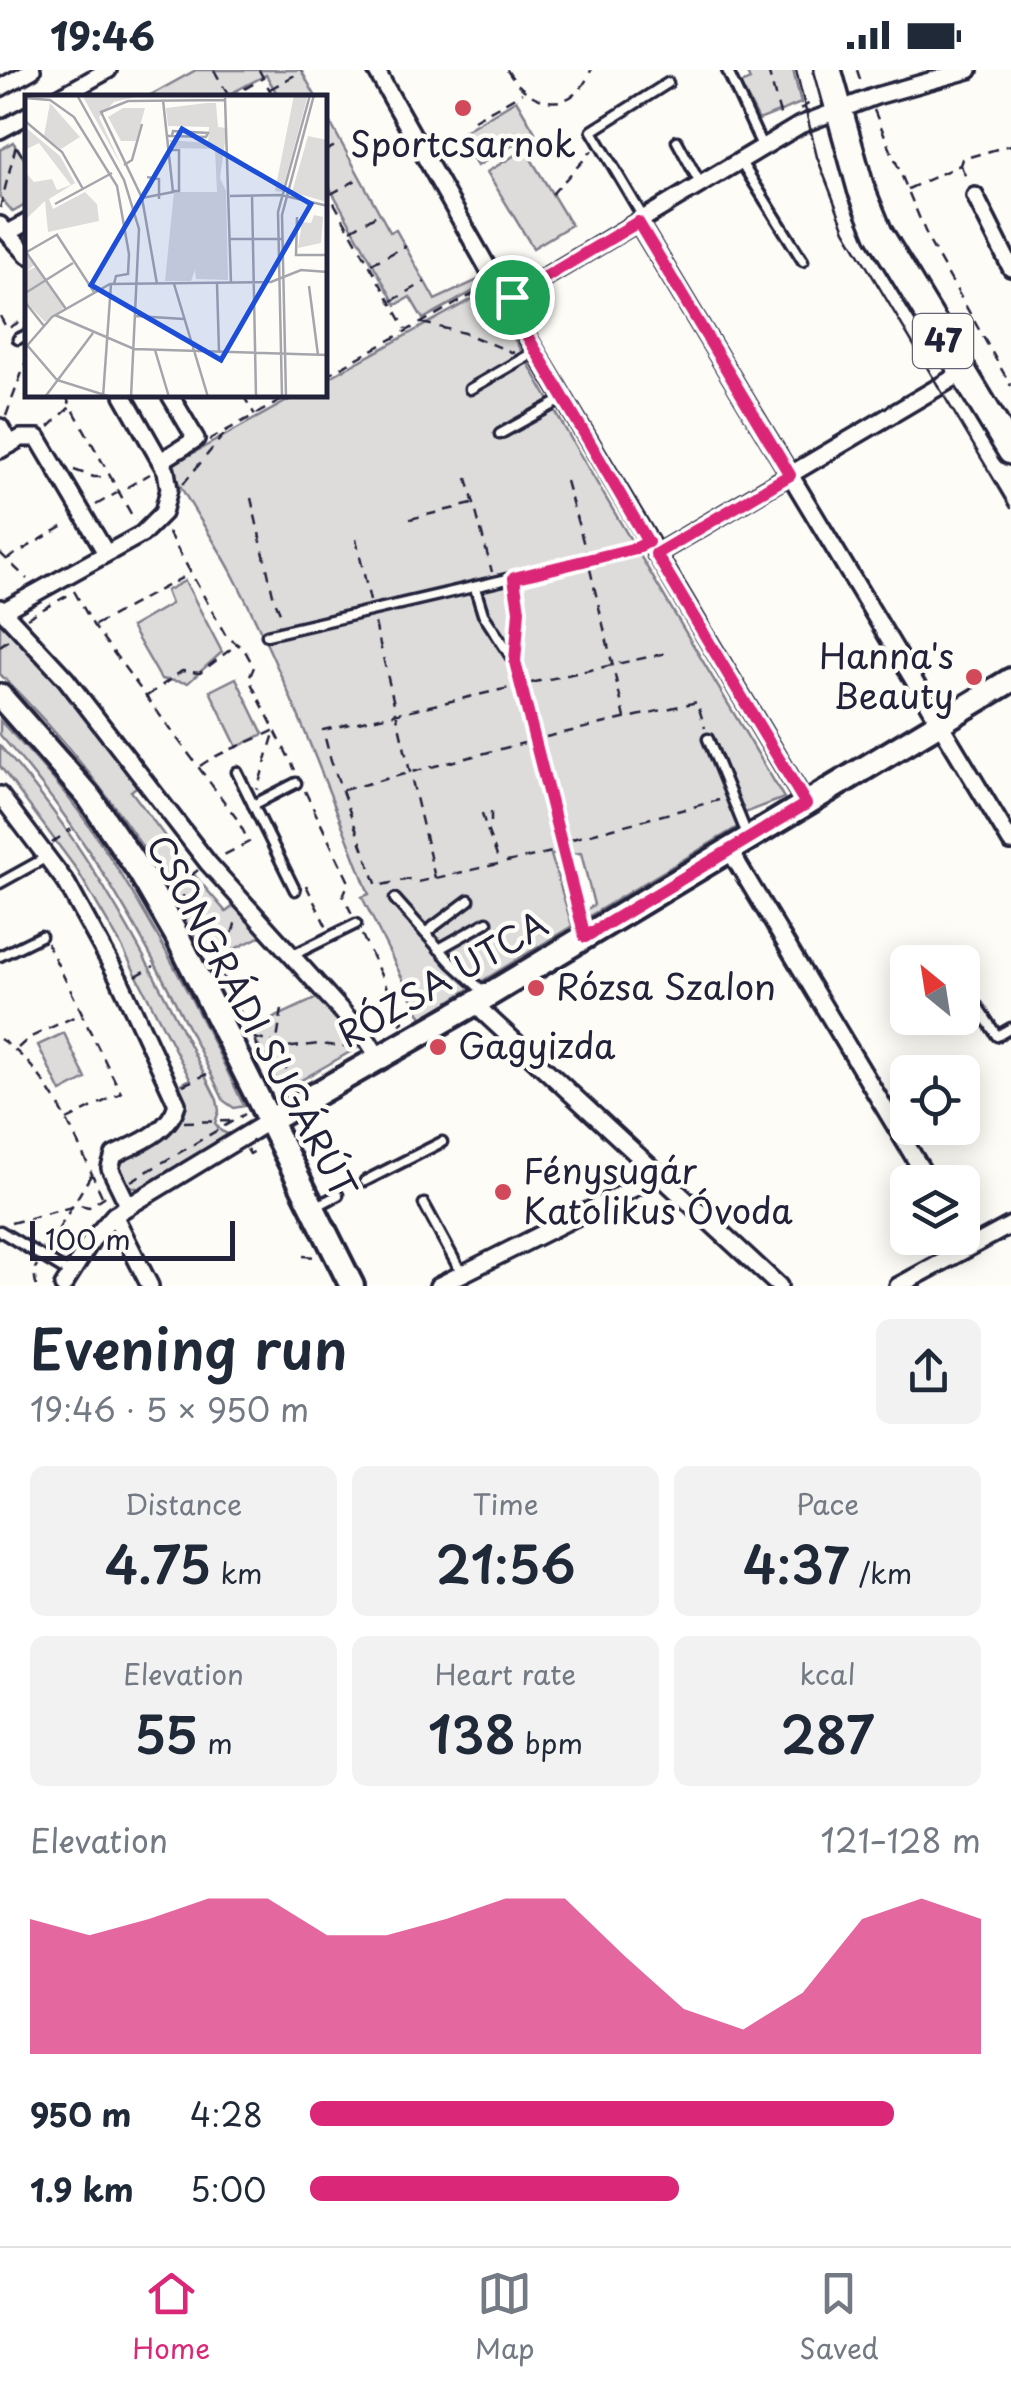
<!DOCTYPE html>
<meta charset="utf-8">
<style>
:root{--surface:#fff;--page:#f2f2f3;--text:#1f2937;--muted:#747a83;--line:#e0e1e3;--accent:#db2777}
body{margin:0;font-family:"Playpen Sans",sans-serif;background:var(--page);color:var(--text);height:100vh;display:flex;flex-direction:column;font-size:38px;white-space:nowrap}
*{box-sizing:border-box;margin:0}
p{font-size:32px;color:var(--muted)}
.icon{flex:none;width:55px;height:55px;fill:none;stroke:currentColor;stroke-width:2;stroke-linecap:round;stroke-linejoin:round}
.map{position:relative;height:1216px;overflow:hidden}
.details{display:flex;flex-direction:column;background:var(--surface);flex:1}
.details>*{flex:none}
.needle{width:65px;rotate:330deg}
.fabs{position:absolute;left:890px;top:875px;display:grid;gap:20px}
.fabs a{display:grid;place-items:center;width:90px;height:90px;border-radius:15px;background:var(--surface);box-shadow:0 5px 25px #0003;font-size:50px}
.scale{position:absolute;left:30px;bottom:25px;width:205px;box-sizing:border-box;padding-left:10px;border:5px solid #22223b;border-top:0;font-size:28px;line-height:35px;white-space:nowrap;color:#22223b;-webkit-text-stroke:8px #fdfcf7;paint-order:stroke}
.pin{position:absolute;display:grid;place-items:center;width:85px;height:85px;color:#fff;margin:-42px;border:5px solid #fff;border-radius:50%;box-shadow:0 2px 10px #0007}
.round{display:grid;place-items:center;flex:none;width:105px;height:105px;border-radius:15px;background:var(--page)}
.headline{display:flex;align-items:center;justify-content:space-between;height:170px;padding:0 30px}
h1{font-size:55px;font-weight:600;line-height:75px}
.metrics{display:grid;grid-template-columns:repeat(3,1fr);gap:15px;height:170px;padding:10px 30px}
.metrics div{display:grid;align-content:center;border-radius:15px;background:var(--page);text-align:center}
.metrics b{font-size:50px;font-weight:600}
.metrics small{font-size:28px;font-weight:400}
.metrics p{font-size:28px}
.chart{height:280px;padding:20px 30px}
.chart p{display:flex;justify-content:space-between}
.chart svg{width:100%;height:180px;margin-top:10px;fill:var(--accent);opacity:.7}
ul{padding:0 30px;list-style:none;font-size:32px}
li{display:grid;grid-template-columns:160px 120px 1fr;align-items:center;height:75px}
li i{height:25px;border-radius:12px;background:var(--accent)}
.status{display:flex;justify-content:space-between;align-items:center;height:70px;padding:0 50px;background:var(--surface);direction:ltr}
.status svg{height:28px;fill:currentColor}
.tabs{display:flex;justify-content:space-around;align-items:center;height:140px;border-top:2px solid var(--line);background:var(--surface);font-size:28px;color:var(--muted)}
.tabs a{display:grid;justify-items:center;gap:5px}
.tabs .on{color:var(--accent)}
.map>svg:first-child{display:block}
.green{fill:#dddcdb;stroke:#807f8b;stroke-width:2.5}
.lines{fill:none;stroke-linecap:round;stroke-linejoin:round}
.lane-casing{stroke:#22223b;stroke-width:15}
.street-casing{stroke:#22223b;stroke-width:22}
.secondary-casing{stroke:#22223b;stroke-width:30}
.primary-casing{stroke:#22223b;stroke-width:32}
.path{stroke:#22223b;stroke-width:2.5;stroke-dasharray:10 8;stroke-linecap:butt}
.lane{stroke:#fdfcf7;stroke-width:8}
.street{stroke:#fdfcf7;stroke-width:15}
.secondary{stroke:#fdfcf7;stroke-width:22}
.primary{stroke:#fdfcf7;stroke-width:25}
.tram{stroke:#22223b;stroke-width:2.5}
.route-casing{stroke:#fff;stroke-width:20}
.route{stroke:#db2777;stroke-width:12}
.poi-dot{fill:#d1495b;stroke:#fdfcf7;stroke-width:4}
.labels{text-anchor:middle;stroke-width:9;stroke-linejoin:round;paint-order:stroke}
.shield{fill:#fdfcf7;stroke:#646373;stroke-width:2.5}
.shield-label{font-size:32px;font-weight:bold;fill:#22223b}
.poi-label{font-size:35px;fill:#22223b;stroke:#fdfcf7;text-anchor:start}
.street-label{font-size:35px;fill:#22223b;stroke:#fdfcf7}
.inset-road{fill:none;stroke:#a5a5ac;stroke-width:2.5}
.view{fill:#1d4ed8;fill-opacity:0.15;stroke:#1d4ed8;stroke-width:5}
.inset-edge{fill:none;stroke:#22223b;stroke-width:5}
</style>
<div class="status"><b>19:46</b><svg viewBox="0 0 49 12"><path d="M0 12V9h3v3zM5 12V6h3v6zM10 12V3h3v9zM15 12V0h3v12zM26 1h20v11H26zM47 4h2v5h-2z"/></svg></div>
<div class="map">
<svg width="1011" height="1216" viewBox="0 0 1011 1216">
<rect width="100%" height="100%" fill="#fdfcf7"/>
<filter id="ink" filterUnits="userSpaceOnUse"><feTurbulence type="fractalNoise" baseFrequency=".01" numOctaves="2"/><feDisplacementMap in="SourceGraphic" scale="20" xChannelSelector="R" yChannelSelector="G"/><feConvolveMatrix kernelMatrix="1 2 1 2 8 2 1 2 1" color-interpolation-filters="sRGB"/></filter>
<g filter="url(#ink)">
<path class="green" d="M196,0H301L316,27H279L266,5L224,27H147Z
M746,0H793L801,33L759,50L740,14L750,10Z
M516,30L535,62L477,96L458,65Z
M325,43L390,162L396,160L435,230L480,209L486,214L423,249L410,227L396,235L325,109Z
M13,72L27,93V134L13,142L0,127V80Z
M525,79L571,155L533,178L487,102Z
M487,221L575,376L784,728L737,746L739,756L586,848L584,841L594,835L581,783L551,785L572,856L422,948L362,827L369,824C327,716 285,604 231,501C212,465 187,433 170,396L298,325H325V310Z
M185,511L222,582L188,613L161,609L131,557L171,534L166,521Z
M0,550L65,619L140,714L131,721L190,800L226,842L236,834L263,865L218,887L202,879C182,846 164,811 143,778C102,715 53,657 0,604Z
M236,608L263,664L237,677L210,621Z
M0,651C28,680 56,710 80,743C145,834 196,935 244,1036L234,1038L224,1031C162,901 97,773 0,665Z
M0,676C94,780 155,905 217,1030L219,1041L215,1053L221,1061L230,1065L141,1119C122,1116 114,1103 125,1086L173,1058L183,1046L180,1015L190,1009L121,875L77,800L0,696Z
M319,927L362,975L291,1016L277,1011L250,959Z
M64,963L86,1009L61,1022L38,975Z"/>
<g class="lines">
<g class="lane-casing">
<path id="lane" d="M727,0L763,78
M677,71L701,115
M741,92L803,191
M643,147L592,61L668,13
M18,269L28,264
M470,319L536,281
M500,364L565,328
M514,509L519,540L515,593L584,865
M475,518L483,544L515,593
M267,565L636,479L648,471
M708,669L748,767
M237,702L295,820
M253,735L296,713
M0,813L47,787
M395,829L452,893L484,922
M425,863L469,830
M439,879L487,852
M0,886L41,866
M291,886L356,854
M978,937L997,966L1011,958
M365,1111L442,1072
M424,1134L462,1204
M317,1136L338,1125
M0,1161L71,1204"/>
</g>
<g class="street-casing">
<path id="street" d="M376,0L489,200L512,227
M0,18L32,0
M58,28L108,0
M0,60L28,45
M975,126L1011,198
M638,152L1011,772
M0,155L28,185
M8,163L28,152
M512,227L511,240L806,734
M512,227L800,55L876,26L969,0
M0,357L10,375
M0,380L21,368H38L106,483
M161,391L196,369L170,325
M656,484L962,303
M0,538L66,609L208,793L366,968L379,988
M3,541L142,464L163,443L169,419L166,401L123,325
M0,725L67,814L119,909L177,1034C169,1063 138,1073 114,1085L110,1098L128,1135
M729,779L929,1112
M477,932L484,943L779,1216
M114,1145L150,1216
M63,1216L92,1170L114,1145L269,1051
M438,1216L640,1115L654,1102
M898,1216L1011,1155"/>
</g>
<g class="secondary-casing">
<path id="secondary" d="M0,626L89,727L140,802L177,866L352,1216
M269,1051L477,932L1011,610"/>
</g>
<g class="primary-casing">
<path id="primary" d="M828,0L861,119L879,163L1011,381"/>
</g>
<path class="path" d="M214,0L228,25
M259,0L274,28
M507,0C529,37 573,47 591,0
M768,0L781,48
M857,0L862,15
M270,19L302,1
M229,28L263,8
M800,39L815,30
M874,40L930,173L1011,316
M474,50L522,23
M17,77L28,95
M325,81L341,73
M961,96L968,112
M325,117L406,259
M908,119L960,95L962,89L1011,75
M331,124L360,108
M552,124L592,81
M0,138L16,75L14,70
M351,160L380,143
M371,194L406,176
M510,203L518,199H531
M392,231L425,212
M0,246L7,259L23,250L26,254
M422,253L464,263L514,283
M325,306L486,217
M65,325L135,451
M243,325L255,345
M6,346L28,286
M49,357L71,336
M209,370L291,325
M74,400L94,407H109
M467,408L492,502
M566,411L586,482
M183,414L225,363
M251,428L274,529L283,549
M96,435L150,404
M410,449L472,434
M168,462L226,566L244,579L254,597L249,609L295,700
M356,469L370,531
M0,483L27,509
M7,489L69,453
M590,499L625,648
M74,521L93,555L237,749L249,772L222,786
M27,548L72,523
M375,553L435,808
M95,555L189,504
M0,576L11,568
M531,613L671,582
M147,626L182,601L200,603L236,575
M546,667L697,632L705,658
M200,696C220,681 250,673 275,660L257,720
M343,720L524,673
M305,721L349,812L343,826L352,844
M491,742V758
M482,743C486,760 494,775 499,793
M572,769L719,730
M52,773L71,759
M198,800L178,816L272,1006L283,1022
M410,809L377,816L331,691L323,660L509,618
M418,812L552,782
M306,815L327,858
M362,865L403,952L399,955
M218,894L225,890L235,854L240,850
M136,906L154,896
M282,939L276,977L286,998L284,1022
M254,968L293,977L320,974L354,978
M0,969C53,1003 76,1071 102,1126
M18,978L29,968L82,943L47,873
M183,1015L207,1004
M67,1050L121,1023L82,945
M184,1052L231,1051
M247,1079L250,1084L260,1078
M131,1111L245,1044
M11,1153L79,1135L89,1137L107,1125
M49,1175L91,1105
M303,1186L316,1187
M36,1216L34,1200L37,1195"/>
<use href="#lane" class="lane"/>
<use href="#street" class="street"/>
<use href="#secondary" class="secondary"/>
<use href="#primary" class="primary"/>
<path class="tram" d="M796,0L817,87L845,160L1011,438"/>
</g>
</g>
<g class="lines" filter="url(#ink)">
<g class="route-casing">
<path id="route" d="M638,152L790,405L656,484L806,734L585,867L515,592L519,540L514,508L636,478L648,472L512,240V227Z"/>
</g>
<use href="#route" class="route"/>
</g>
<g class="poi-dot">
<circle cx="463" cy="38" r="10"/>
<circle cx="974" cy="607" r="10"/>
<circle cx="536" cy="918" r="10"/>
<circle cx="438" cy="977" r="10"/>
<circle cx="503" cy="1122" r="10"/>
</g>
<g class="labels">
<rect class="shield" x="913" y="244" width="60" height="54" rx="8"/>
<g class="shield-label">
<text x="943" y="282">47</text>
</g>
<g class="poi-label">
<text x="463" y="87" text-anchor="middle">Sportcsarnok</text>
<text x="954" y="599" text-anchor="end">Hanna's<tspan x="954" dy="40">Beauty</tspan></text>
<text x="556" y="930">Rózsa Szalon</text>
<text x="458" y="989">Gagyizda</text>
<text x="523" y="1114">Fénysugár<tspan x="523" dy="40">Katolikus Óvoda</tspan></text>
</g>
<g class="street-label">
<text transform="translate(443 910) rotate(-30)" y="12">RÓZSA UTCA</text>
<text transform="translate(251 947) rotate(62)" y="12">CSONGRÁDI SUGÁRÚT</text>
</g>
</g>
<g transform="translate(25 25)">
<rect width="302" height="302" fill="#fdfcf7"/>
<path d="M57,0H119L89,7L74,22L96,70ZM269,0H283L257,97L250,96ZM25,8L55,42L36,54L19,41ZM182,8H191L193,32L202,33L195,83L201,96L203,185L171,184L170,175L166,186H140L149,97H192L190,54L148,53L144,45L183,48L184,32L143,31L141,13ZM98,13H120L111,46H96L83,22ZM0,32L35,61L50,88L24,104L28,114L60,97L72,109L74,126L23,137L20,106L0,125V77L9,87L27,84L32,95L46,90L14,48L0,55ZM283,41L302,45V107L267,97ZM289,120L298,122L296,148L273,153L277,127L286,128ZM0,158L9,170L2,176L11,172L39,213L20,227L1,207Z" fill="#dddcdb"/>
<path class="inset-road" d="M52,0L99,85L114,134L106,302M0,3L25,5L49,22L92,91L104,159L103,179L91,181L89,189M200,3L206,188M0,26L37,57L58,94M141,40L144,41H147L181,42L183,38L148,36L147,41M145,55H154V96H148M99,70L107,65L117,29M122,82L134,84V104M227,100L231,302M205,101L256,100L303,111M117,103L148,97L138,5M30,109L87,78M272,122L271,160H303M32,140L69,197M205,144H258M1,157L41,214M0,158L33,139M192,188L194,257M132,189L117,103L76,17L103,6L200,5M149,189L183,302M284,191L293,260M2,197L48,168M0,207L19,231M30,220L109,254L303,260M111,221L159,224M2,250L32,285L86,302M0,253L27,222L85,189L246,187L276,175L303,177M130,255L144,302M20,302L68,238M78,302L86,189M257,302L253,117L285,0M261,302L257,120L289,0"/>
<path class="view" d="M157,34L286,109L196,265L66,190Z"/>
<rect width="302" height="302" class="inset-edge"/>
</g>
</svg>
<div class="fabs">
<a><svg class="needle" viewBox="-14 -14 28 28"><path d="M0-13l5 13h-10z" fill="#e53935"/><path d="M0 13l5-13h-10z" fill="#747a83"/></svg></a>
<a><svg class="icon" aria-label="locate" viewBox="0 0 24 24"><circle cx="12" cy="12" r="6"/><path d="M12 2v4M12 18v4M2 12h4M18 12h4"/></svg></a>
<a><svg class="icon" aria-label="layers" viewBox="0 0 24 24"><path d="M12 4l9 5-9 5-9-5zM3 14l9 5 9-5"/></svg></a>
</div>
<div class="scale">100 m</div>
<div class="pin" style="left:512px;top:227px;background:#1e9e55"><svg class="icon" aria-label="arrive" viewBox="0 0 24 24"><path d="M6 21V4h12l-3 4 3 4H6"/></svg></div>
</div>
<section class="details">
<div class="headline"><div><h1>Evening run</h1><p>19:46 · 5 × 950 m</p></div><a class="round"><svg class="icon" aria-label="share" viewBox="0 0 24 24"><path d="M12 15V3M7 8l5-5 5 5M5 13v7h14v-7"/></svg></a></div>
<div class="metrics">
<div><p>Distance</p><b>4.75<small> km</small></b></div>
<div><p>Time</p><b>21:56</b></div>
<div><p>Pace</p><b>4:37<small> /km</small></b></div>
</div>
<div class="metrics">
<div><p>Elevation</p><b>55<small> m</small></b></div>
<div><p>Heart rate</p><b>138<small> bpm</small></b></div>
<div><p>kcal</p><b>287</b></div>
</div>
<div class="chart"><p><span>Elevation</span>121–128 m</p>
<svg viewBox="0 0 160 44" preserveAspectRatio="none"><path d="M0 44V11L10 15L20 11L30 6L40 6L50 15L60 15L70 11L80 6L90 6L100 20L110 33L120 38L130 29L140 11L150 6L160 11V44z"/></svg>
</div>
<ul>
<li><b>950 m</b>4:28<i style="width:87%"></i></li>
<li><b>1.9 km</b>5:00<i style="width:55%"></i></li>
</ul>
</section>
<nav class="tabs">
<a class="on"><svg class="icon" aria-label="home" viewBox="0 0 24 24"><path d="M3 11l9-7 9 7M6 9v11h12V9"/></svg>Home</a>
<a><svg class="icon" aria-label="map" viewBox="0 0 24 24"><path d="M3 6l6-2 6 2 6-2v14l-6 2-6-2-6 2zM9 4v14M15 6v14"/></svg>Map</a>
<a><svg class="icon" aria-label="saved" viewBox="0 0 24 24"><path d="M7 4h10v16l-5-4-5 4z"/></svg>Saved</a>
</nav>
